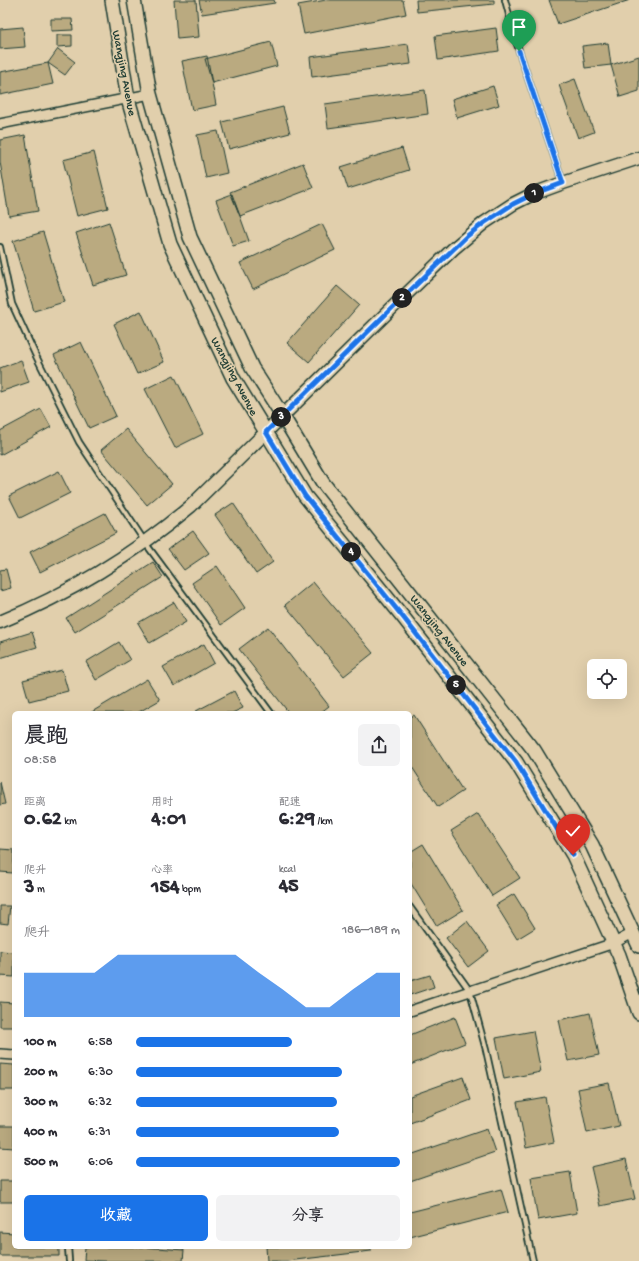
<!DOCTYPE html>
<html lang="zh">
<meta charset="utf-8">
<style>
:root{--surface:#fff;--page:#f2f2f3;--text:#2b2b33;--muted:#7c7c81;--accent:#1a73e8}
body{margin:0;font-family:"Gochi Hand","LXGW WenKai TC",sans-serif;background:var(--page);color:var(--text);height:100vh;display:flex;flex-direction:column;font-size:15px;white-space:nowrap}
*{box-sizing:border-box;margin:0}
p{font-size:13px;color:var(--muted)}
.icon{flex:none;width:22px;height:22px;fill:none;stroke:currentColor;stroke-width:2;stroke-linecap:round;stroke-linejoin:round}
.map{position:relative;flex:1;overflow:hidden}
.details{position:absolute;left:12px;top:711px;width:400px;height:538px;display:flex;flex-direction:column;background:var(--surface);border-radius:6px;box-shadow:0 4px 16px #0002}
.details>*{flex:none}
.tools{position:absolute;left:587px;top:659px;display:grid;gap:8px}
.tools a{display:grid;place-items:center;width:40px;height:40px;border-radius:6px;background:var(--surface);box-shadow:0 4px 16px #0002;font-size:20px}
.pin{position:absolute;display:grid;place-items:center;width:34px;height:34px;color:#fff;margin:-41px -17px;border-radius:50% 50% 50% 0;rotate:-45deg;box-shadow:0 0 4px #0007}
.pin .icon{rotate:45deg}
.km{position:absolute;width:20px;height:20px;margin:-10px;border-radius:50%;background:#222;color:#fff;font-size:11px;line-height:20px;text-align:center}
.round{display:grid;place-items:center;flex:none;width:42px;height:42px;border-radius:6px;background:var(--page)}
.headline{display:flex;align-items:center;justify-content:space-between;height:68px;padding:0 12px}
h1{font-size:22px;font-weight:700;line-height:30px}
.stats{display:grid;grid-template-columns:repeat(3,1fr);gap:6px;height:68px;padding:4px 12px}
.stats div{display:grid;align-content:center}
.stats b{font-size:20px;font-weight:700}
.stats small{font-size:11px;font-weight:400}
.stats p{font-size:11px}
.chart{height:112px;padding:8px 12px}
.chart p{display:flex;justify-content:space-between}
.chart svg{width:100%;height:72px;margin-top:4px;fill:var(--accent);opacity:.7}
.button{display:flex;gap:8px;margin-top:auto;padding:8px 12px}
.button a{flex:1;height:46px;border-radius:6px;background:var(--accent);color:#fff;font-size:16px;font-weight:700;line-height:46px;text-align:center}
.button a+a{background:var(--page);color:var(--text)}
ul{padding:0 12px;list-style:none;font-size:13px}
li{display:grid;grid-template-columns:64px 48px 1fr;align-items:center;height:30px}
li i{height:10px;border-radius:5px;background:var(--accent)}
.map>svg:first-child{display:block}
.building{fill:#baaa80;stroke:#1f3d34}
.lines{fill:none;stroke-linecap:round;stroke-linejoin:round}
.service-casing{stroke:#1f3d34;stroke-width:8}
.minor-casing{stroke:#1f3d34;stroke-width:12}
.tertiary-casing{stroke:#1f3d34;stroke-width:15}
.secondary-casing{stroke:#1f3d34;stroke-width:16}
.service{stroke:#e1cfac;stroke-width:4.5}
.minor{stroke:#e1cfac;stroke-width:9}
.tertiary{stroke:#e1cfac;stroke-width:12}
.secondary{stroke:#e1cfac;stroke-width:13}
.route-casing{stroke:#fff;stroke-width:8}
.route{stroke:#1a73e8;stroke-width:5}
.labels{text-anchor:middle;stroke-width:3;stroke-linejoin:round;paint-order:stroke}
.street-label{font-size:12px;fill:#1f3d34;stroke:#e1cfac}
</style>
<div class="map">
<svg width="639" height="1261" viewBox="0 0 639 1261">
<rect width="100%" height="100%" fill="#e1cfac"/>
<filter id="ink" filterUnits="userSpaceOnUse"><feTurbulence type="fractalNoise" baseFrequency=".025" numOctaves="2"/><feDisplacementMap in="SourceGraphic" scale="8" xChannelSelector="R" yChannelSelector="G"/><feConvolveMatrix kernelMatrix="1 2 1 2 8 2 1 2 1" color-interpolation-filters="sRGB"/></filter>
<g filter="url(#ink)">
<path class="building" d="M174,0H196L199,37L177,39Z
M199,0H274L275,3L202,14Z
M326,0H403L406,14L304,34L298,5Z
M416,0H494V4L417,12Z
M549,0H630L558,24Z
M51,19H72L73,30L51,31Z
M23,27L25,47L0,49V29Z
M496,28L499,51L438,60L435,36Z
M57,35H72V46L57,47Z
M271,42L277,66L212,83L205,59Z
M608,43L611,65L585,68L582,46Z
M408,44L411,64L312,77L310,57Z
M58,49L75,62L65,75L48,63Z
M207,56L216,105L192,110L182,61Z
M639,56V91L620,97L611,65Z
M48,63L53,84L0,95V72Z
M575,79L594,132L578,138L559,85Z
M493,86L499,105L457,118L452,99Z
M425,90L428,114L328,128L325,104Z
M283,107L290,133L229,149L222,122Z
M218,131L227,173L206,178L197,135Z
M25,135L38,211L9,216L0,162V140Z
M402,148L409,170L348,189L341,167Z
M94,152L108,208L77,216L63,160Z
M303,163L313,188L240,216L230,192Z
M232,194L249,241L233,246L216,200Z
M109,222L126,275L93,285L76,233Z
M322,224L335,250L253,289L240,263Z
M43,232L64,302L34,311L13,241Z
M337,286L359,305L309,362L287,343Z
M141,311L164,362L137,374L114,324Z
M81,342L116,416L89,428L54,355Z
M21,360L29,382L0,392V368Z
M174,375L203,434L175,448L145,389Z
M41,409L51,427L0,455V431Z
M126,429L172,484L147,505L101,450Z
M59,471L70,493L20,518L9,496Z
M233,503L273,562L256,574L215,515Z
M105,513L116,533L40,572L30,552Z
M193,531L209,553L184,570L168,549Z
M153,562L163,577L75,632L66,618Z
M217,566L245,608L221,625L192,583Z
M6,569L11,588L0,591V570Z
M313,582L373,653L344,676L285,605Z
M174,602L186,622L150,643L138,623Z
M268,627L329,706L320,713H289L239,649Z
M32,632L37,647L0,658V642Z
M119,642L130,660L96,680L86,662Z
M204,644L214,663L174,686L163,667Z
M62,670L68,691L29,701L23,680Z
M147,679L160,700L137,713H90Z
M234,691L243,708L232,713H197L196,711Z
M414,715L463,791L438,807L410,764V717Z
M0,782L5,804L0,805Z
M478,814L520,878L492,896L451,831Z
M423,844L463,910L437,926L410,882V852Z
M0,849L14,850L13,873L0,872Z
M514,894L535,928L517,939L496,905Z
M0,906H10L8,924L0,923Z
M467,921L489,951L468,967L446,938Z
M0,951L14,952V977L0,976Z
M430,975L434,987L410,995V981Z
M0,1002L14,1003V1027H0Z
M590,1013L599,1055L568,1061L559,1020Z
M455,1017L465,1043L410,1065V1035Z
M533,1031L541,1072L504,1079L496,1038Z
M0,1064L14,1065V1090H0Z
M463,1077L471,1100L410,1123V1096Z
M609,1083L619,1126L587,1133L578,1089Z
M545,1097L554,1142L526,1148L517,1102Z
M0,1126H14V1148L0,1147Z
M487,1129L495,1152L410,1181V1155Z
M626,1159L635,1199L600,1206L591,1167Z
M570,1172L577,1213L538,1220L531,1178Z
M0,1181H14V1202H0Z
M501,1189L508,1212L410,1237V1212Z
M0,1232L14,1233V1247H59V1256H0Z
M85,1247H143L184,1250L183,1261H105L84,1260Z
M266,1247H371V1251L287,1261H267Z"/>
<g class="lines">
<g class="service-casing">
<path id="service" d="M505,0L519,51L563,183
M0,247L12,304L35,354L79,442L149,548L271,713
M410,907L470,991L486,1050L533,1261
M68,1247L69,1261"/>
</g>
<g class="minor-casing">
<path id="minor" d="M0,124L150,94
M410,1011L614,943L633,933
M0,1054L14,1055"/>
</g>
<g class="tertiary-casing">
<path id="tertiary" d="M0,622C69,594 134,554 191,506L392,308L453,249L484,223L513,204L533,194L563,183L639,158"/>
</g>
<g class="secondary-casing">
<path id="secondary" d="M112,0L128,99L170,244L233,378L305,496L403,617L516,762L573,855L619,955L639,1013
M134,0L150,94L190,237L252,368L279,410L323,483L419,604L534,750L592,845L639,946"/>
</g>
<use href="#service" class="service"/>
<use href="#minor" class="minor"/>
<use href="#tertiary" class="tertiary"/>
<use href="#secondary" class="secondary"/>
</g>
</g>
<g class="lines" filter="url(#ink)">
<g class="route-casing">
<path id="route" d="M519,51L563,183L533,194L513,204L484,223L467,236L392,308L266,432L305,496L403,617L516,762L573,855"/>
</g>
<use href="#route" class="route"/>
</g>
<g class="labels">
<g class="street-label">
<text transform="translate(125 73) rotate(79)" y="4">Wangjing Avenue</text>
<text transform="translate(235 376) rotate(62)" y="4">Wangjing Avenue</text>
<text transform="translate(440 630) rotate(52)" y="4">Wangjing Avenue</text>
</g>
</g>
</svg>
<div class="tools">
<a><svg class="icon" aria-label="locate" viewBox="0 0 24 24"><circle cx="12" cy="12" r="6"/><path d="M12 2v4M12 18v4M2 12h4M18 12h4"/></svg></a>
</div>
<div class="pin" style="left:519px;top:51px;background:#1e9e55"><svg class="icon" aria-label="arrive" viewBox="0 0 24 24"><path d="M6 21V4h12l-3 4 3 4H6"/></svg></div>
<div class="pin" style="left:573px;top:855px;background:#d93025"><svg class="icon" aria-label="check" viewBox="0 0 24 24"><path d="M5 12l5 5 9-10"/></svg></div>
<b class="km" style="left:534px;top:193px">1</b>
<b class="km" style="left:402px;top:298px">2</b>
<b class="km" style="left:281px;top:417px">3</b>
<b class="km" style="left:351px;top:552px">4</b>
<b class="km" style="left:456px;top:685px">5</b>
<section class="details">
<div class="headline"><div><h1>晨跑</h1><p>08:58</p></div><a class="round"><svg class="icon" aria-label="share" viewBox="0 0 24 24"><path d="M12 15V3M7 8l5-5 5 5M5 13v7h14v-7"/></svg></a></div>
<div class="stats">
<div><p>距离</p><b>0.62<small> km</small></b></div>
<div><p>用时</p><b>4:01</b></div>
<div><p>配速</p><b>6:29<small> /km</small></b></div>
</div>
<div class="stats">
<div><p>爬升</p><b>3<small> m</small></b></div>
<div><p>心率</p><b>154<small> bpm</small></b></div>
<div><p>kcal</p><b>45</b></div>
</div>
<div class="chart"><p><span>爬升</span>186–189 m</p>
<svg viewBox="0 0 160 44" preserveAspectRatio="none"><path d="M0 44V17L10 17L20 17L30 17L40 6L50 6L60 6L70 6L80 6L90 6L100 17L110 27L120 38L130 38L140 27L150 17L160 17V44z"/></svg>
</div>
<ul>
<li><b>100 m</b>6:58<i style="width:59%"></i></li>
<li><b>200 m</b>6:30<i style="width:78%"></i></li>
<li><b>300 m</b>6:32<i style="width:76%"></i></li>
<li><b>400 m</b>6:31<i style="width:77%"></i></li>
<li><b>500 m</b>6:06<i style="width:100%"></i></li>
</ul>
<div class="button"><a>收藏</a><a>分享</a></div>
</section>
</div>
